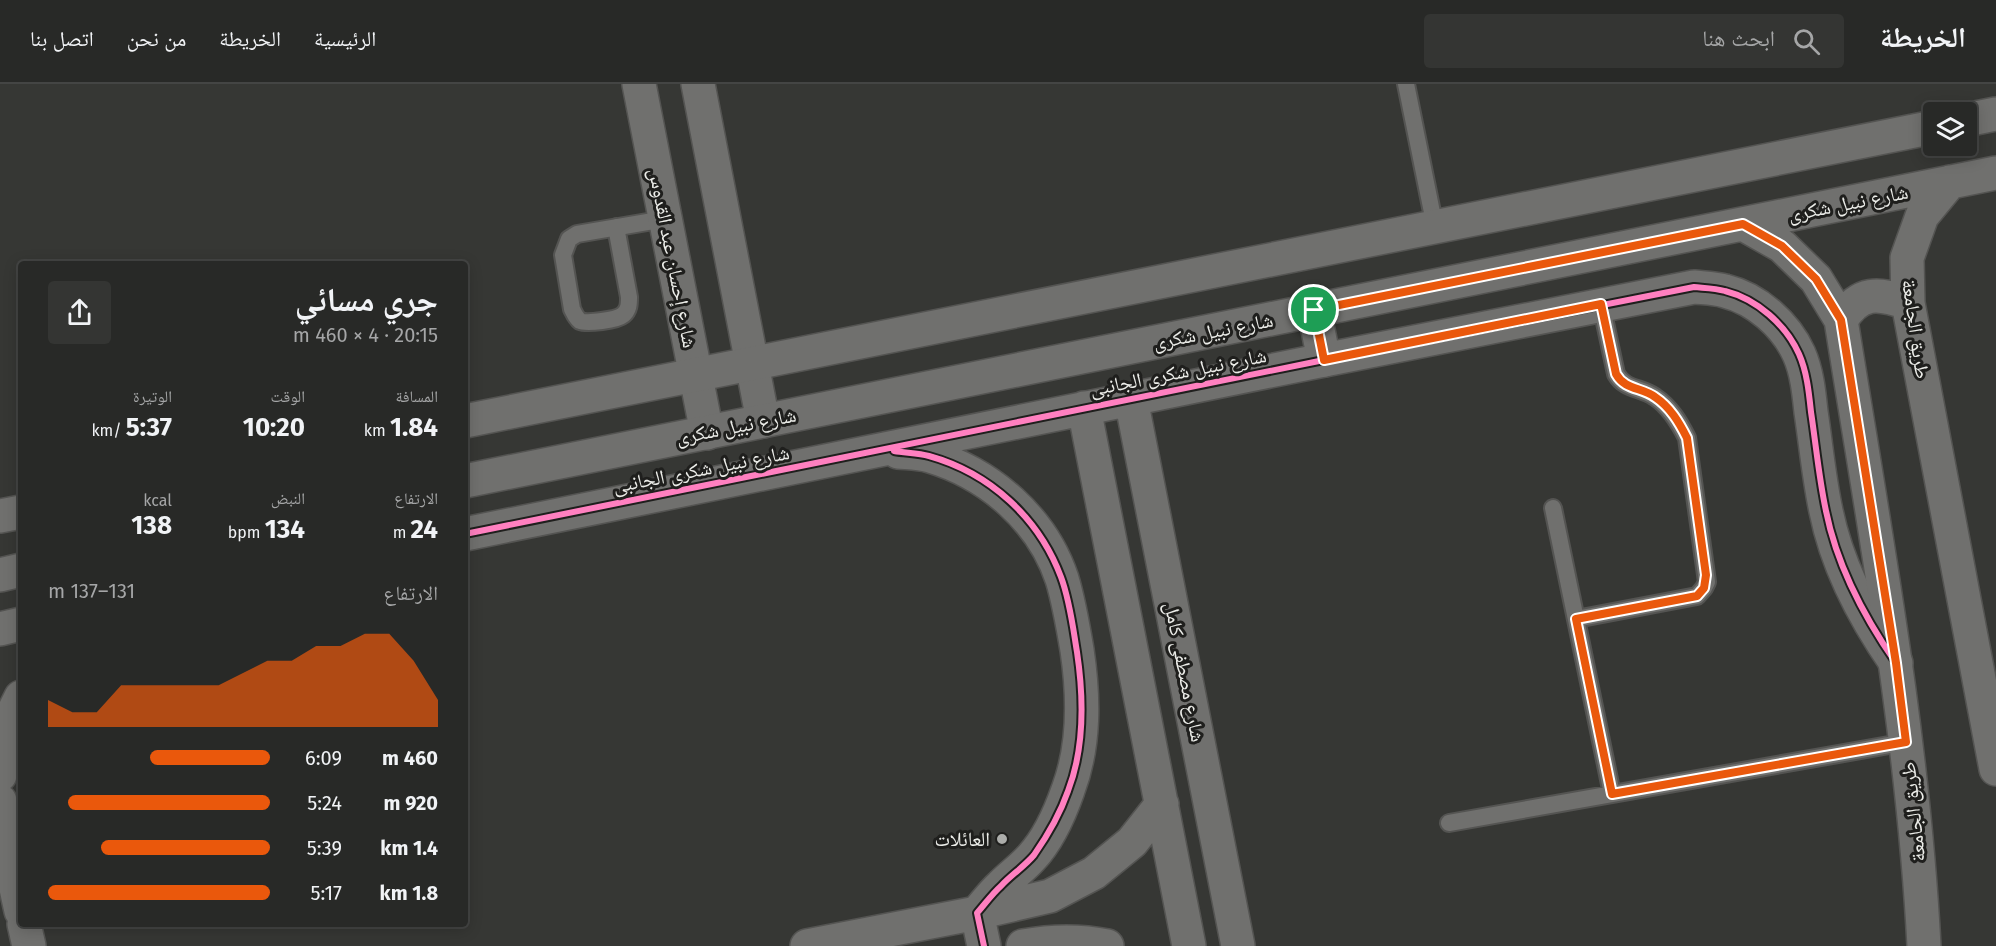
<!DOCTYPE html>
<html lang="ar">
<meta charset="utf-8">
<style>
:root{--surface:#282927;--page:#343533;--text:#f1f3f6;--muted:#a5a6a7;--line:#444544;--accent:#ea580c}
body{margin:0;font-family:"Fira Sans","Noto Naskh Arabic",sans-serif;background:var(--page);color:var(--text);direction:rtl;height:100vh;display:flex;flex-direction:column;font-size:22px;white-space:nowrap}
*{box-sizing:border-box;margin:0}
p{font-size:20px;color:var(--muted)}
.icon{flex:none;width:33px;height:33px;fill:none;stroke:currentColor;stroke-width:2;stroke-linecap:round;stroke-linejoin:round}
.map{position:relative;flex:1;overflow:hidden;direction:ltr}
.side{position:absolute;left:18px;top:177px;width:450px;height:666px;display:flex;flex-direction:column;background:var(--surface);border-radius:6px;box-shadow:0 3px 15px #0003,0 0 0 2px var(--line);direction:rtl}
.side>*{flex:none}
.tools{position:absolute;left:1923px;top:18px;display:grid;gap:12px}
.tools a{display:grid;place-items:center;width:54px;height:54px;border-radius:6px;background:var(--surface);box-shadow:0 3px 15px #0003,0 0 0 2px var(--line);font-size:30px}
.pin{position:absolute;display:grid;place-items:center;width:51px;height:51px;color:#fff;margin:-26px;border:3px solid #fff;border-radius:50%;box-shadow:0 2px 6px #0007}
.round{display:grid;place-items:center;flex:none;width:63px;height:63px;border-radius:6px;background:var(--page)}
.head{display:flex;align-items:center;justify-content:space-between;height:102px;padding:0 30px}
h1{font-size:33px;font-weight:700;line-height:45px}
.stats{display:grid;grid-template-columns:repeat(3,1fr);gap:9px;height:102px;padding:6px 30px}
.stats div{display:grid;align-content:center}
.stats b{font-size:26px;font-weight:700}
.stats small{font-size:16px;font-weight:400}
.stats p{font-size:16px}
.chart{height:168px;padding:12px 30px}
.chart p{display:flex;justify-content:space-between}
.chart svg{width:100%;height:108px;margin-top:6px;fill:var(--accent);opacity:.7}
ul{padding:0 30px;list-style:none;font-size:20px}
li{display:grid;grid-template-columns:96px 72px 1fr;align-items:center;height:45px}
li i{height:15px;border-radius:8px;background:var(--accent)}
header{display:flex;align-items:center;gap:36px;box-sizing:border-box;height:84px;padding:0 30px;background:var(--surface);border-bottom:2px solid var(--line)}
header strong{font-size:28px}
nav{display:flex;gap:33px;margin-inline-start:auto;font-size:21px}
.search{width:420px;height:54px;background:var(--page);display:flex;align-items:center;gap:15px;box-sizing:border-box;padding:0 21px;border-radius:6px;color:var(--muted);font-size:22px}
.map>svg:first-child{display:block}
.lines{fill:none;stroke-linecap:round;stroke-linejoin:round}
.lane-casing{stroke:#545452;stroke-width:20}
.street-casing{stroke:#545452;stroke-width:36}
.secondary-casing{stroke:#545452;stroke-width:36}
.lane{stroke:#70706e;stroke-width:16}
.street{stroke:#70706e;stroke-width:33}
.secondary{stroke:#70706e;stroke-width:33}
.cycleway-casing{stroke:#1f1f1d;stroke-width:10}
.cycleway{stroke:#ff80c0;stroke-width:6}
.route-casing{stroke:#fff;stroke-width:12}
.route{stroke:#ea580c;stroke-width:8}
.poi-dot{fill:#acadaa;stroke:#1f1f1d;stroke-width:2}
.labels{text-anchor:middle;stroke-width:6;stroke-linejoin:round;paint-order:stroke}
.street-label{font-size:20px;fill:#ecede9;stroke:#1f1f1d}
.poi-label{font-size:20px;fill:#ecede9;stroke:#1f1f1d;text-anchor:end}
</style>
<header>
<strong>الخريطة</strong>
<div class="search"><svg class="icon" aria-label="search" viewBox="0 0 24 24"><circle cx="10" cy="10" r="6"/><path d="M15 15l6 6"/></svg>ابحث هنا</div>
<nav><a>الرئيسية</a><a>الخريطة</a><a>من نحن</a><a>اتصل بنا</a></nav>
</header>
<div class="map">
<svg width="1996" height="862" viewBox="0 0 1996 862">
<rect width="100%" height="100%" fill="#363734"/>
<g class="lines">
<g class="lane-casing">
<path id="lane" d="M1406,0L1435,143
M616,143L629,213C629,220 629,226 623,231C617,236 587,240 580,237C576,234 574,229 572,225L563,171L569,155L577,150L665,135
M1553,424L1612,710
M1576,535L1697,512L1704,504L1707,498L1687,354C1679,338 1670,323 1655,313C1641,303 1625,306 1616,290L1601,220
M1449,739L1906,658"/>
</g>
<g class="street-casing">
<path id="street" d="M639,0L707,349
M698,0L763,337
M1131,315L1238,862
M1084,324L1189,862
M898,368C909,369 920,369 930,372C990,390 1042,435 1062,495C1069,518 1073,542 1077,566C1084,613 1085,661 1068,706C1060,729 1048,756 1031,774C1022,784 1011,792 1001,802C992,810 985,820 977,829L984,862
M465,450L1324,276L1694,203C1704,204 1715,204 1725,207C1757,215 1786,241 1799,270C1807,288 1809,309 1811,328C1816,361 1819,395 1826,427C1837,482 1864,533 1896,579
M0,545L21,540
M0,691L9,637L21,613
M0,717L9,772L21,827
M24,840L29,862
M807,862L977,829L1050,812L1094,789L1132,758L1162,720
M1023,862C1051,857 1078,856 1107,862"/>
</g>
<g class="secondary-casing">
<path id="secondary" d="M1966,36L1996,30
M1950,98L1922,132L1907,174L1908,219L1996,685
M1743,140L1782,162L1816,195L1841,236C1874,444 1913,651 1924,862
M1314,226L1324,276
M1841,236C1860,206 1878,209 1908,219
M465,337L1934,43
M465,397L1996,89
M0,432L21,428
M0,491L21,486"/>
</g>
<use href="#lane" class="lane"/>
<use href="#street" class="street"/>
<use href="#secondary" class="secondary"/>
<g class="cycleway-casing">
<path id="cycleway" d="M894,367C905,369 918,369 929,372C990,389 1039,434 1061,493C1070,517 1073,544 1077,568C1084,615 1085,663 1068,707C1060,730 1048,751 1034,771C1025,782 1011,791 1001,802C992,810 985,820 977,829L984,862
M465,450L1324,276L1694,203C1704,204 1715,204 1725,207C1757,215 1786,241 1799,270C1807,288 1809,309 1811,328C1816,361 1819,395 1826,427C1837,482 1864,533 1896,579"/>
</g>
<use href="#cycleway" class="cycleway"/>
</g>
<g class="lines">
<g class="route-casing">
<path id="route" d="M1743,140L1782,162L1816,195L1841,236L1896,579L1906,658L1612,710L1576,535L1697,512L1704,504L1706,491L1687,354C1679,338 1670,323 1655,313C1641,303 1625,306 1616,290L1601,220L1324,276L1314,226Z"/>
</g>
<use href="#route" class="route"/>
</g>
<circle class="poi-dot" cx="1002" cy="755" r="6"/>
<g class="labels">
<g class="street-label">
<text transform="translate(1848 119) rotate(-11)" y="7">شارع نبيل شكرى</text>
<text transform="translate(673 174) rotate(79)" y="7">شارع إحسان عبد القدوس</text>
<text transform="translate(1916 245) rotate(82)" y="7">طريق الجامعة</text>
<text transform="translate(1213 247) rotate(-11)" y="7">شارع نبيل شكرى</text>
<text transform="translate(1178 288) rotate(-11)" y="7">شارع نبيل شكرى الجانبى</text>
<text transform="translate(736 342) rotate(-11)" y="7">شارع نبيل شكرى</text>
<text transform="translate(701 385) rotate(-11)" y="7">شارع نبيل شكرى الجانبى</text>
<text transform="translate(1185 588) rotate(79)" y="7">شارع مصطفى كامل</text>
<text transform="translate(1913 728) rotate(-96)" y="7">طريق الجامعة</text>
</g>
<g class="poi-label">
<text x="990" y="762">العائلات</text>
</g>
</g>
</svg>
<div class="tools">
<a><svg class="icon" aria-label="layers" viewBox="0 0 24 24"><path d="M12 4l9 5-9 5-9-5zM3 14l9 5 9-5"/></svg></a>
</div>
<div class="pin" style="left:1314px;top:226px;background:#1e9e55"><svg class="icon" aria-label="arrive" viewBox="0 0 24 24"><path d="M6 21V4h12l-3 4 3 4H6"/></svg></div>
<section class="side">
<div class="head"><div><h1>جري مسائي</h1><p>20:15 · 4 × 460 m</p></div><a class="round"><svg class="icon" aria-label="share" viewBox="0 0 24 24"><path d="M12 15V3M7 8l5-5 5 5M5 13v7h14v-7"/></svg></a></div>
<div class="stats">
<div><p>المسافة</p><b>1.84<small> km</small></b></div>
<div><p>الوقت</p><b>10:20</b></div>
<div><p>الوتيرة</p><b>5:37<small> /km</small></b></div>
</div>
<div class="stats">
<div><p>الارتفاع</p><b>24<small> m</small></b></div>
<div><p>النبض</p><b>134<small> bpm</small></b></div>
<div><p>kcal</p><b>138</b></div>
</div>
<div class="chart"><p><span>الارتفاع</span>131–137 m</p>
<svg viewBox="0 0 160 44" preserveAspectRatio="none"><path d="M0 44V33L10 38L20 38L30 27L40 27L50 27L60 27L70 27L80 22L90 17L100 17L110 11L120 11L130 6L140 6L150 17L160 33V44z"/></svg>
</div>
<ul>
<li><b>460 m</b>6:09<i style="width:54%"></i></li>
<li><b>920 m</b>5:24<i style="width:91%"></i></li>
<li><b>1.4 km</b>5:39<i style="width:76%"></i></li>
<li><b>1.8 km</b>5:17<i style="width:100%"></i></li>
</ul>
</section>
</div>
